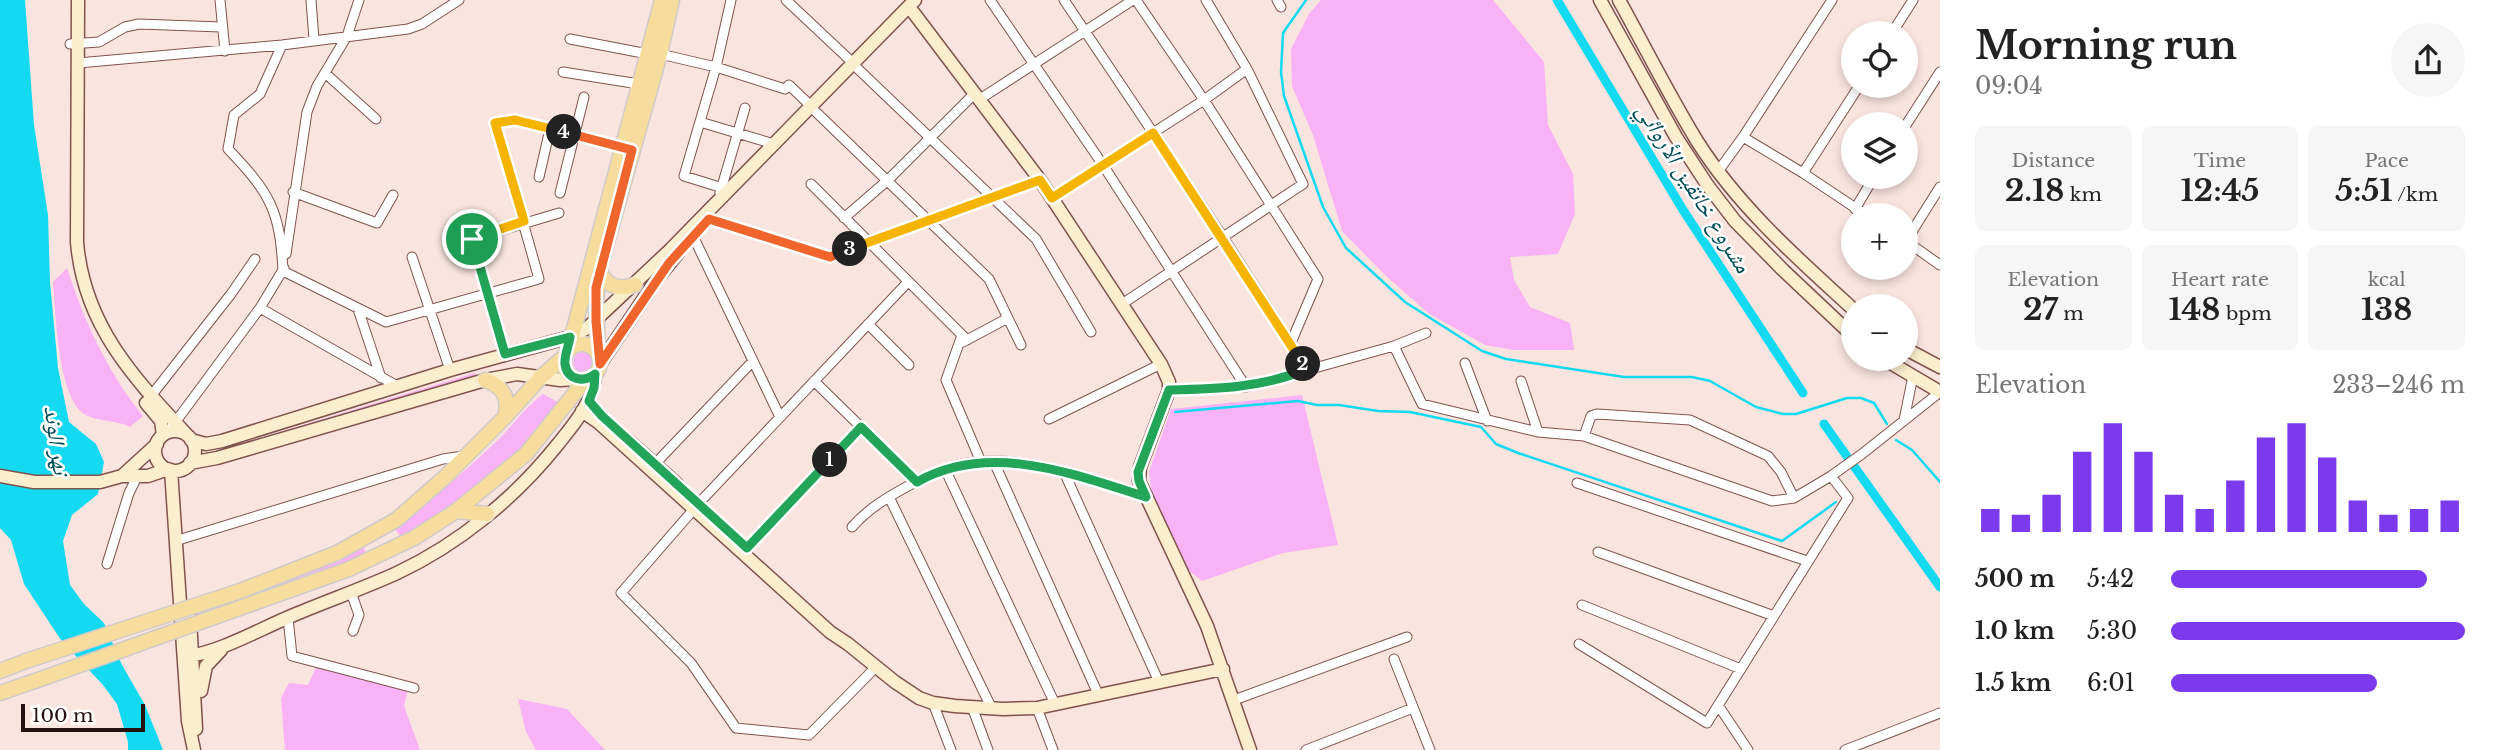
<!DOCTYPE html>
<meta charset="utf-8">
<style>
:root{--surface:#fff;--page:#f6f6f6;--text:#222;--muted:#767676;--accent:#7c3aed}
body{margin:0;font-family:"Libre Baskerville","Noto Naskh Arabic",serif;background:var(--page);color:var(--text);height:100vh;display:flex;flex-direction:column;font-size:26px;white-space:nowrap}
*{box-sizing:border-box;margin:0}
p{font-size:23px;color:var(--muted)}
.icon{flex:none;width:38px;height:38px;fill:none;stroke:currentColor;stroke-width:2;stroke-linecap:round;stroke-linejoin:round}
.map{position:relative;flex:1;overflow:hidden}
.sheet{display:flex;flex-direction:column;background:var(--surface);width:560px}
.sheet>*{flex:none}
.buttons{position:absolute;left:1841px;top:21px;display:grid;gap:14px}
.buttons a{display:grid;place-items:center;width:77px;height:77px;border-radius:50%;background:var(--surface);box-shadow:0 4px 10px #0003;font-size:35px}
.scale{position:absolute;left:21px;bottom:18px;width:124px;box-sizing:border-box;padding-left:7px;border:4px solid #251210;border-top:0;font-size:19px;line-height:24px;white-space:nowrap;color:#251210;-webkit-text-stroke:5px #fff;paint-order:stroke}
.pin{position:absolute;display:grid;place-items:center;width:60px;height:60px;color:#fff;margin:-30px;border:4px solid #fff;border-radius:50%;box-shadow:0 2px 7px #0007}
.km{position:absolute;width:35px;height:35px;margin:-18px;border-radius:50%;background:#222;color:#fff;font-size:19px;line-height:35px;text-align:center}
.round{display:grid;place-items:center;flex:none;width:74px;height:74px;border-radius:37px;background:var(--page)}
.headline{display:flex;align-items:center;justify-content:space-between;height:119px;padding:0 35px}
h1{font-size:38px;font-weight:700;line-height:52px}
.metrics{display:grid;grid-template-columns:repeat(3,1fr);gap:10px;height:119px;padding:7px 35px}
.metrics div{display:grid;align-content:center;border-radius:10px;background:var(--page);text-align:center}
.metrics b{font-size:30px;font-weight:700}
.metrics small{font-size:19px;font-weight:400}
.metrics p{font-size:19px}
.chart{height:196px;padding:14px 35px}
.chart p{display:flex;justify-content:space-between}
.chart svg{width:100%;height:126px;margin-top:7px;stroke:var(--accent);stroke-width:6}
ul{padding:0 35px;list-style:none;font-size:23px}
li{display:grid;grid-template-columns:112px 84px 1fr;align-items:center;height:52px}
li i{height:18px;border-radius:9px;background:var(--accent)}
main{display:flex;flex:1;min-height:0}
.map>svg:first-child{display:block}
.green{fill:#f8b2f5}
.water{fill:#13daf0}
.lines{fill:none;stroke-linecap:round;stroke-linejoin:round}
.stream{stroke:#13daf0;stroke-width:2.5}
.canal{stroke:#13daf0;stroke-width:9}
.street-casing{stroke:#80534c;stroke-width:11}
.secondary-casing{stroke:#80534c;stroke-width:15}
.primary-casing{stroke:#cfcbca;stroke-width:17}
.street{stroke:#fff;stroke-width:9}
.secondary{stroke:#fbeece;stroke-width:12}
.primary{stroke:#f7dd9d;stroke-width:14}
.primary-bridge-casing{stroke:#cfcbca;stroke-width:17;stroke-linecap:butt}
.primary-bridge{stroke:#f7dd9d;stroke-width:14}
.split-1-casing{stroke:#fff;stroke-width:14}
.split-2-casing{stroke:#fff;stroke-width:14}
.split-3-casing{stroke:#fff;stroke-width:14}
.split-4-casing{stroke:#fff;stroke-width:14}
.split-5-casing{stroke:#fff;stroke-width:14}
.split-1{stroke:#22a559;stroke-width:9}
.split-2{stroke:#22a559;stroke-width:9}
.split-3{stroke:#f5b400;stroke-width:9}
.split-4{stroke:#f0652b;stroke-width:9}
.split-5{stroke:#f5b400;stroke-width:9}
.labels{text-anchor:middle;stroke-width:5;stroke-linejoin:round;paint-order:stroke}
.water-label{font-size:23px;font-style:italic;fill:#004e57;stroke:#fff}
</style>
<main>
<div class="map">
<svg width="1940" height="750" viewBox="0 0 1940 750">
<rect width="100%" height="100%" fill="#fae4e0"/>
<path class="green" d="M1321,0H1493L1544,62L1548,125L1573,174L1575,214L1558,254L1510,257L1514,280L1530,307L1570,323L1574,350H1514L1485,345L1428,313L1385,275L1342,231L1313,135L1292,86L1291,49L1309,14Z
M67,268C84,321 108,373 143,416L130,427C117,420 102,422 88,416C57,403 56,312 53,282Z
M573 362a10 10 0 1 1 20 0a10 10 0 1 1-20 0Z
M475,373L476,376L207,456L204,455Z
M543,394L565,406L516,457L483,484L402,540L395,528C432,501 465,471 498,440C513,425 526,406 543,394Z
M1302,395L1338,545L1283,553L1202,581L1187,569L1152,496L1149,472L1171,409Z
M363,547L369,557L185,621L184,615L326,564Z
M318,663L408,690L404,706L420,750H285L281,698L289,683L308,685Z
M518,699L567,709L605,750H536L526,732Z"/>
<path class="water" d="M0,0H25L34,125L48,215L50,282L58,368L69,422L96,444L104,462L98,494L72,515L63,541L70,585L84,604L104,623L122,665L145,705L163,750H128V742L117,704L103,685L61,640L24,584L11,540L0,528Z"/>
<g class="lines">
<path class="stream" d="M1306,0L1283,33L1281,72L1284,96L1323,207L1346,248L1405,302L1482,351L1506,359L1624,377H1692L1710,381L1756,407L1783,414H1796L1847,398H1861L1874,403L1887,424
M1175,412L1298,401L1317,405H1339L1378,411L1410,412L1481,427L1496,444L1518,453L1782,541L1836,502
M1896,440L1912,450L1940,482"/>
<path class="canal" d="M1557,0L1683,210L1803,393
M1824,424L1940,587"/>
<g class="street-casing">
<path id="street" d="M220,0L225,51
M311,0L314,40
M786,0L853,63
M990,0L1103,165L1246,387
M1064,0L1223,237L1307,369
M1136,0L1204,100L1318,279L1290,345
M1277,0L1281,7
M1892,33L1913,0
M570,39L648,54
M70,44L99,42L125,27L139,24L221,27
M282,45L260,94L234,115L228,149C270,193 280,210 283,271L386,322L539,279L495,123L515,120L627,149
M660,54L716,67L785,89L789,85L811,106
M78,63L282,45L408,29L422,24L459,0
M857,68L1036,239L1091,332
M563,72L639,84
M325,73L376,119
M980,99L1133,0
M816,112L989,279L1021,345
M700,122L774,144
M1906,125L1940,72
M1743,137L1803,173L1866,215
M1719,170L1743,137L1832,0
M1803,173L1859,86
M539,177L550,129
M811,184L967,340
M729,190L684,176L716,67L731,0
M293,192L377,223L393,195
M560,193L584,97
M720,193L745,108
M1052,198L1204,100L1247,69
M1855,209L1874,177
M465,218L505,354
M844,218L888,180L975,93
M709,219L830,257L1040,180
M693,236L780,417
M472,239L559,213
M1906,241L1940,187
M1906,241L1940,265
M286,254L307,112L317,86L347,36L359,0
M412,257L450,370
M1122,304L1303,184L1247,69L1206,0
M260,308L397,386
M358,309L381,378
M868,324L909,365
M962,335L946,380L981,462
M963,342L1008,318
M1394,346L1422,404L1538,432L1584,436L1772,501L1794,498L1831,476L1862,454L1940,392
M1465,363L1487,421
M814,381L917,482
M1521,381L1538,432
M1169,390L1246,387L1394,346L1426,333
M151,396L231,294L255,259
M1049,419L1161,364
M1904,420L1913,376
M168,432L260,308L284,268
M1584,436L1591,416L1597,414L1690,420L1768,456L1781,472L1794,498
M994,462L1098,694
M653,466L753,361
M945,469L1055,704
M1064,472L1159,682
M1577,483L1807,561
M889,497L992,709
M699,503L907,283
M694,509L621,593L691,663L736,728L809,735L876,667
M852,527C868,509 886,498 908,486C925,477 943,468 963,464C1023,452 1089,479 1146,497
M175,541L443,459L464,456
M1598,552L1774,616
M742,553L861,427
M107,564L129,493L137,477
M351,592L359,615L353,631
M1582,605L1741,669
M288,618L292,656L414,688
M1579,644L1707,723L1848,498L1831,476
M1394,659L1430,750
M1234,700L1407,637
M933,703L951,750
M1718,705L1748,750
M972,707L988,750
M1037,708L1053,750
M1306,750L1413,708
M1845,750L1940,713"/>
</g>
<g class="secondary-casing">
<path id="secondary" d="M78,0L77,242C84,326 134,378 188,436
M1600,0L1676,137L1708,186L1735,221L1783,270L1853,336
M1619,0C1645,47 1669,95 1697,141C1738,206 1797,258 1853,309
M913,12L1040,180L1161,364L1169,382V390L1140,467L1139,481L1207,626L1250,750
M1906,349L1940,367
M1884,359L1940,392
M600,364L657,279L678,253
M146,403L161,421L163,435
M582,411L598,422L830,632L848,644L895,682L919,698L933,703L955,706L1003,709L1037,708L1223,669
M155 451a20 20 0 1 1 40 0a20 20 0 1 1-40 0Z
M191,440L206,444L222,441L450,370L570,337L586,329L670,250L915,0
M628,440L677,484
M190,463L217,458L485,380L517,374L560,380L578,379
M171,470L188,721L194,750
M0,476L34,482H100L122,476H148L168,469
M122,476L157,444
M190,618L196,729
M185,657C222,651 254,632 289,617C324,602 362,589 397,573C459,544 516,497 558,444C575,423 593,402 595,375
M201,691L206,666L221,650"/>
</g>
<g class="primary-casing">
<path id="primary" d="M599,271C608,287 618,290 635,285
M564 362a18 18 0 1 1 36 0a18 18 0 1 1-36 0Z
M568,351L662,0
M598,353L596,301L599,271L660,54L672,0
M485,380C503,386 510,398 505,417
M456,511L487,514
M240,591L337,553L396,520L444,478L505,417L541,377L565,356
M220,615L349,569L414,538L456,511L526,454L586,379
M0,671L26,661
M0,693L35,681"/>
</g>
<use href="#street" class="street"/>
<use href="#secondary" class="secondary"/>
<use href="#primary" class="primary"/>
<g class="primary-bridge-casing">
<path id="primary-bridge" d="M26,661L240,591
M35,681L220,615"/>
</g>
<use href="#primary-bridge" class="primary-bridge"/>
</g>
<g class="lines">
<g class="split-1-casing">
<path id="split-1" d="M472,239L505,354L570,337C569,345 564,356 565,364C567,380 584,383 595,374L594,388L589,401L602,416L747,548L830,460"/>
</g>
<g class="split-2-casing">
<path id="split-2" d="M830,460L861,427L917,482C990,441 1073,474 1146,497L1139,481L1138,472L1169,390C1216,389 1262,388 1307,369L1303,364"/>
</g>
<g class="split-3-casing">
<path id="split-3" d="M850,249L1040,180L1052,198L1153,133L1303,364"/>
</g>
<g class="split-4-casing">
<path id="split-4" d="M564,132L632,150L596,288V321L600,364L669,263L709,219L830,257L850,249"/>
</g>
<g class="split-5-casing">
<path id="split-5" d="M472,239L524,221L495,123L515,120L564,132"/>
</g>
<use href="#split-1" class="split-1"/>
<use href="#split-2" class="split-2"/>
<use href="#split-3" class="split-3"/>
<use href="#split-4" class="split-4"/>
<use href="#split-5" class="split-5"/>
</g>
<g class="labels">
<g class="water-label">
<text transform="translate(1694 188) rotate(58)" y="8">مشروع خانقين الأروائي</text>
<text transform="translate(57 440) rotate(82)" y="8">نهر الوند</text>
</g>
</g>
</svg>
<div class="buttons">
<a><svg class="icon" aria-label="locate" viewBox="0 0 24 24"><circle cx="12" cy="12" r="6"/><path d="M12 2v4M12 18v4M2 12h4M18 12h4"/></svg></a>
<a><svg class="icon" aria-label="layers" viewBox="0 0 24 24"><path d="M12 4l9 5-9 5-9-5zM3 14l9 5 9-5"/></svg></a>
<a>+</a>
<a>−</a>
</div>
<div class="scale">100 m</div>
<div class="pin" style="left:472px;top:239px;background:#1e9e55"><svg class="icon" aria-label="arrive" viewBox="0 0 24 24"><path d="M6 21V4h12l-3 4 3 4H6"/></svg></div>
<b class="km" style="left:830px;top:460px">1</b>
<b class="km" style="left:1303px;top:364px">2</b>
<b class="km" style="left:850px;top:249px">3</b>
<b class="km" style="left:564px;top:132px">4</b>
</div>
<section class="sheet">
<div class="headline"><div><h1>Morning run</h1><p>09:04</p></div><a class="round"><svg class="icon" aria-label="share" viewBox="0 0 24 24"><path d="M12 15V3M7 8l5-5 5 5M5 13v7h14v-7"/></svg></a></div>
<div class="metrics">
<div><p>Distance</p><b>2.18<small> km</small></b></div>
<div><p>Time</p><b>12:45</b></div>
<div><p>Pace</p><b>5:51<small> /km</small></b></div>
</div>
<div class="metrics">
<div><p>Elevation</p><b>27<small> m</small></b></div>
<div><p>Heart rate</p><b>148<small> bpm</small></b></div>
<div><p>kcal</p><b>138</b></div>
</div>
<div class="chart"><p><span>Elevation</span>233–246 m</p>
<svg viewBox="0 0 160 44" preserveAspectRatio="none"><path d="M5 44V36M15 44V38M25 44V31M35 44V16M45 44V6M55 44V16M65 44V31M75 44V36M85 44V26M95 44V11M105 44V6M115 44V18M125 44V33M135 44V38M145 44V36M155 44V33"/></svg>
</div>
<ul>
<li><b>500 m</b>5:42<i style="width:87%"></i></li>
<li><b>1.0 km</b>5:30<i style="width:100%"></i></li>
<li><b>1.5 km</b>6:01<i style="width:70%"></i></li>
</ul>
</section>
</main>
